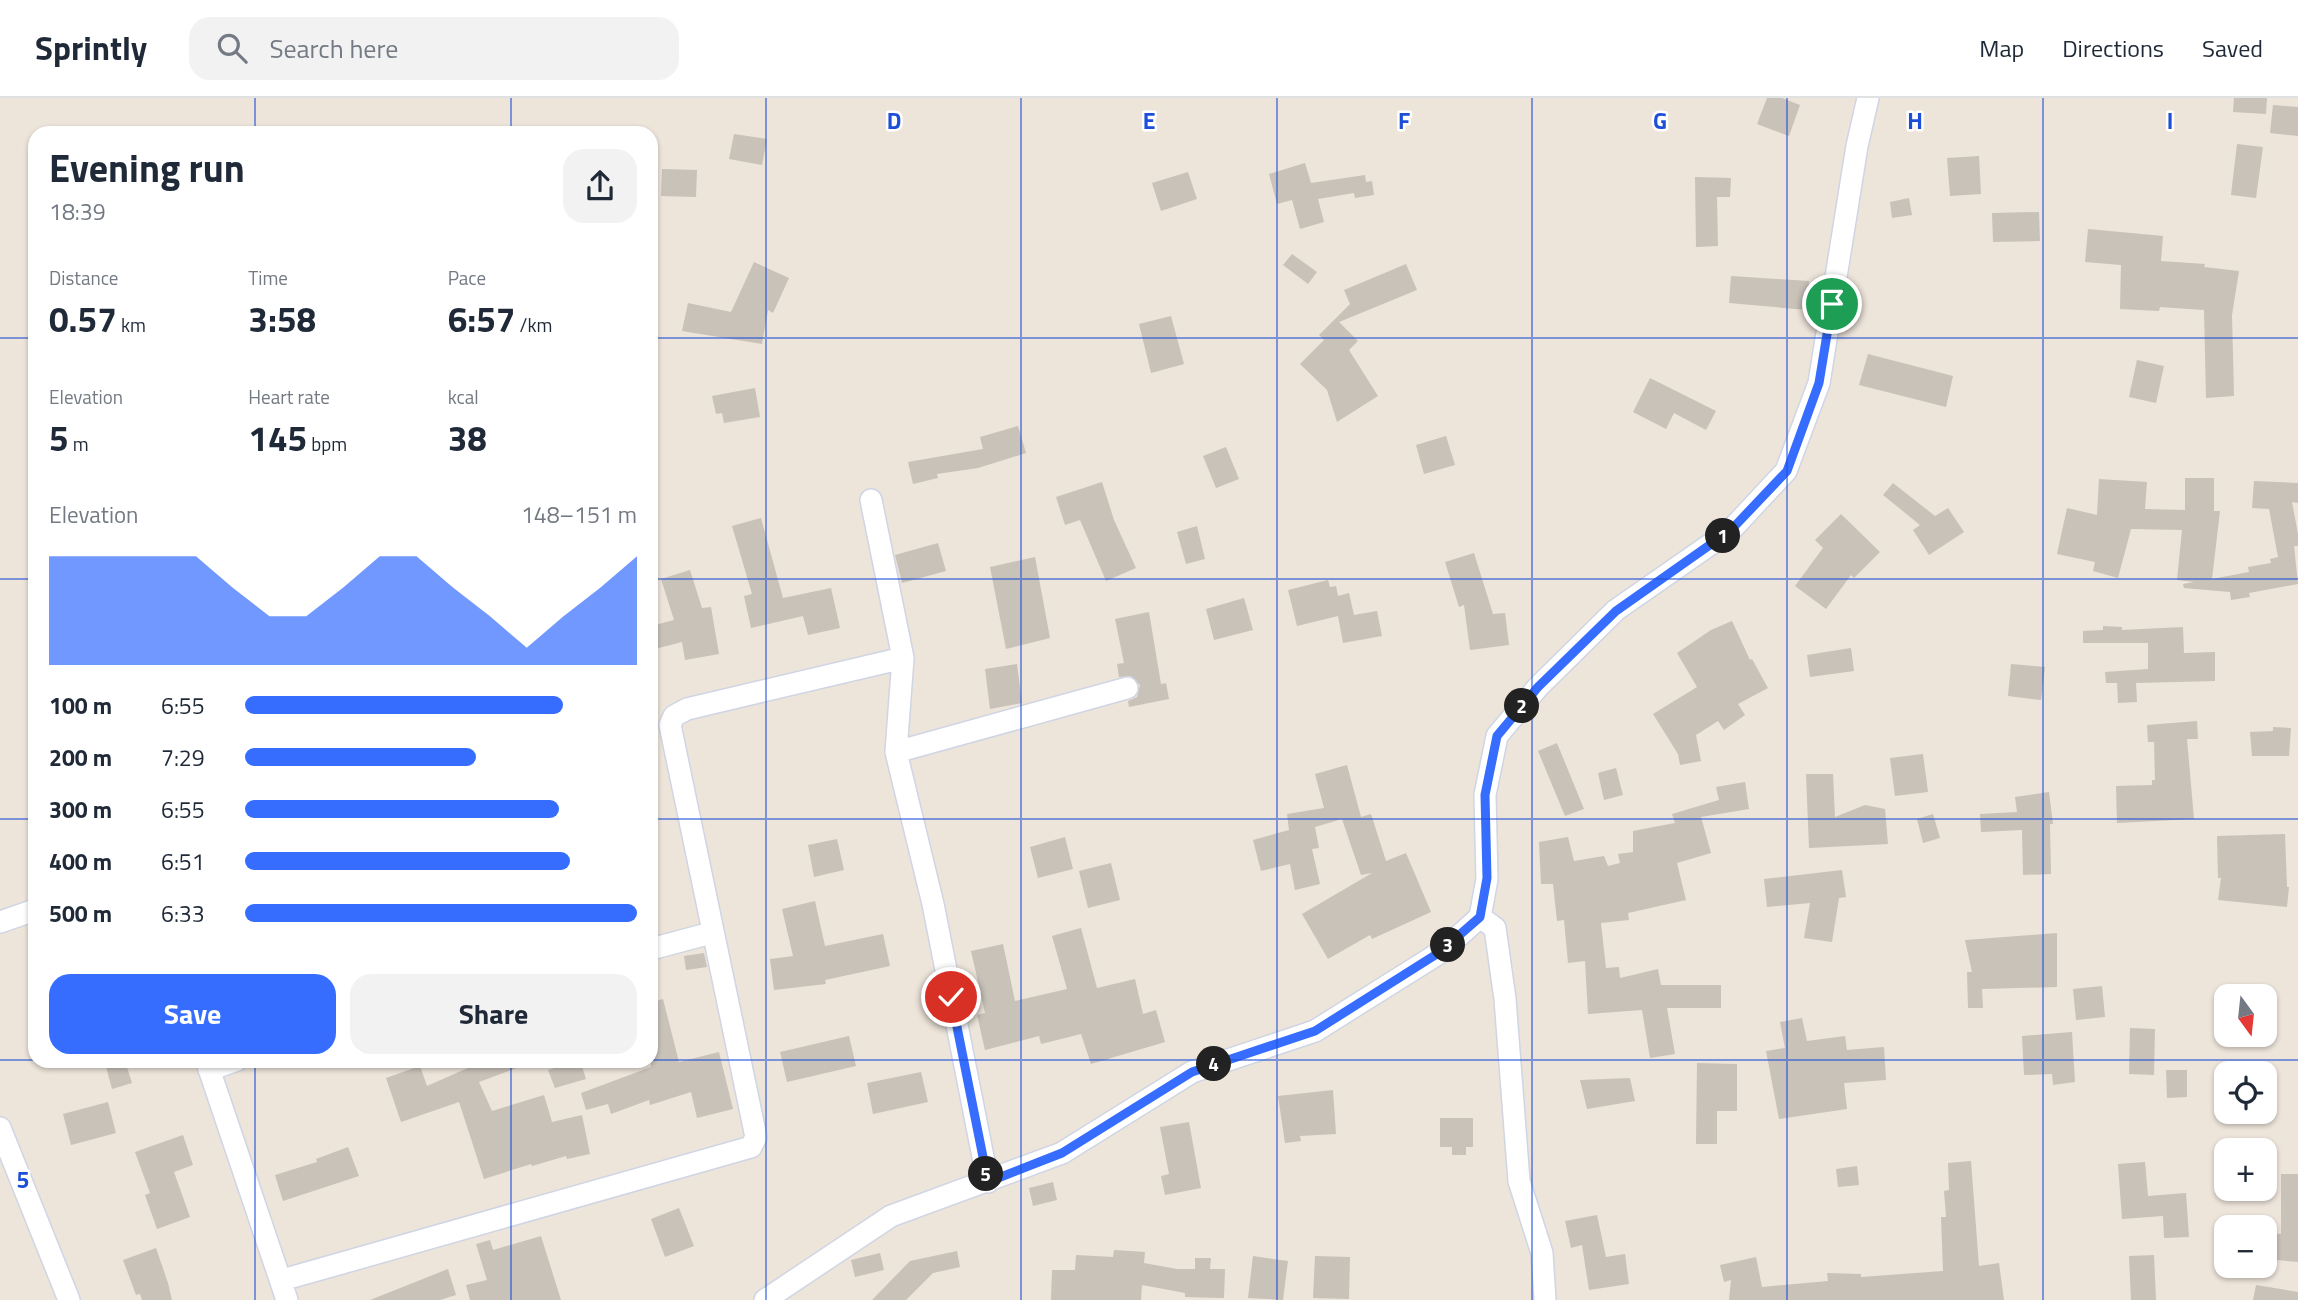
<!DOCTYPE html>
<meta charset="utf-8">
<style>
:root{--surface:#fff;--page:#f2f2f3;--text:#1f2937;--muted:#747a83;--line:#e0e1e3;--accent:#366dff}
body{margin:0;font-family:"Titillium Web",sans-serif;background:var(--page);color:var(--text);height:100vh;display:flex;flex-direction:column;font-size:26px;white-space:nowrap}
*{box-sizing:border-box;margin:0}
p{font-size:23px;color:var(--muted)}
.icon{flex:none;width:38px;height:38px;fill:none;stroke:currentColor;stroke-width:2;stroke-linecap:round;stroke-linejoin:round}
.map{position:relative;flex:1;overflow:hidden}
.side{position:absolute;left:28px;top:28px;width:630px;height:942px;display:flex;flex-direction:column;background:var(--surface);border-radius:21px;box-shadow:0 2px 5px #0004}
.side>*{flex:none}
.needle{width:46px;rotate:165deg}
.fabs{position:absolute;left:2214px;top:886px;display:grid;gap:14px}
.fabs a{display:grid;place-items:center;width:63px;height:63px;border-radius:14px;background:var(--surface);box-shadow:0 2px 5px #0004;font-size:35px}
.pin{position:absolute;display:grid;place-items:center;width:60px;height:60px;color:#fff;margin:-30px;border:4px solid #fff;border-radius:50%;box-shadow:0 2px 7px #0007}
.km{position:absolute;width:35px;height:35px;margin:-18px;border-radius:50%;background:#222;color:#fff;font-size:19px;line-height:35px;text-align:center}
.round{display:grid;place-items:center;flex:none;width:74px;height:74px;border-radius:21px;background:var(--page)}
.summary{display:flex;align-items:center;justify-content:space-between;height:119px;padding:0 21px}
h1{font-size:38px;font-weight:700;line-height:52px}
.metrics{display:grid;grid-template-columns:repeat(3,1fr);gap:10px;height:119px;padding:7px 21px}
.metrics div{display:grid;align-content:center}
.metrics b{font-size:35px;font-weight:700}
.metrics small{font-size:19px;font-weight:400}
.metrics p{font-size:19px}
.chart{height:196px;padding:14px 21px}
.chart p{display:flex;justify-content:space-between}
.chart svg{width:100%;height:126px;margin-top:7px;fill:var(--accent);opacity:.7}
.action{display:flex;gap:14px;margin-top:auto;padding:14px 21px}
.action a{flex:1;height:80px;border-radius:21px;background:var(--accent);color:#fff;font-size:28px;font-weight:700;line-height:80px;text-align:center}
.action a+a{background:var(--page);color:var(--text)}
ul{padding:0 21px;list-style:none;font-size:23px}
li{display:grid;grid-template-columns:112px 84px 1fr;align-items:center;height:52px}
li i{height:18px;border-radius:9px;background:var(--accent)}
header{display:flex;align-items:center;gap:42px;box-sizing:border-box;height:98px;padding:0 35px;background:var(--surface);border-bottom:2px solid var(--line)}
header strong{font-size:33px}
nav{display:flex;gap:38px;margin-inline-start:auto;font-size:24px}
.search{width:490px;height:63px;background:var(--page);display:flex;align-items:center;gap:18px;box-sizing:border-box;padding:0 24px;border-radius:21px;color:var(--muted);font-size:26px}
.map>svg:first-child{display:block}
.building{fill:#c8c2b9}
.lines{fill:none;stroke-linecap:round;stroke-linejoin:round}
.minor-casing{stroke:#d0d5e4;stroke-width:24}
.minor{stroke:#fff;stroke-width:21}
.route-casing{stroke:#fff;stroke-width:14}
.route{stroke:#366dff;stroke-width:9}
.grid{fill:none;stroke:#1d4ed8;stroke-width:2;stroke-opacity:0.55}
.grid-label{font-size:23px;text-anchor:middle;font-weight:bold;fill:#1d4ed8;stroke:#fff;stroke-width:5;stroke-linejoin:round;paint-order:stroke}
</style>
<header>
<strong>Sprintly</strong>
<div class="search"><svg class="icon" aria-label="search" viewBox="0 0 24 24"><circle cx="10" cy="10" r="6"/><path d="M15 15l6 6"/></svg>Search here</div>
<nav><a>Map</a><a>Directions</a><a>Saved</a></nav>
</header>
<div class="map">
<svg width="2298" height="1202" viewBox="0 0 2298 1202">
<rect width="100%" height="100%" fill="#ede4da"/>
<path class="building" d="M1767,0H1782L1800,7L1789,38L1757,26Z
M2234,0H2267L2266,16L2233,14Z
M2273,7L2298,9V38L2270,35Z
M734,36L767,41L762,67L729,61Z
M2237,46L2263,49L2256,100L2231,97Z
M1979,58L1981,96L1950,98L1947,60Z
M1305,65L1311,85L1365,77L1366,84L1372,83L1374,97L1355,100L1354,95L1318,101L1324,124L1300,131L1292,102L1277,106L1269,76Z
M662,71L697,72L696,99L661,98Z
M1188,74L1197,101L1161,113L1152,85Z
M1695,79L1731,80L1730,99H1717L1718,148L1696,149Z
M1909,100L1912,117L1892,120L1890,104Z
M2039,114L2040,143L1993,144L1992,115Z
M2088,131L2163,138L2161,163L2205,166L2204,169L2239,173L2232,217L2234,298L2206,300L2204,212L2160,209L2159,213L2120,211L2121,167L2085,164Z
M1292,156L1317,174L1308,186L1283,167Z
M754,164L789,180L773,215L768,212L762,246L682,233L688,205L731,214Z
M1406,166L1417,192L1339,224L1358,243L1349,252L1378,298L1337,324L1327,292L1300,266L1324,242L1319,237L1350,206L1344,192Z
M1731,178L1809,183L1807,212L1729,205Z
M1171,218L1184,266L1151,275L1139,226Z
M1868,256L1953,278L1946,309L1859,287Z
M2137,262L2164,268L2156,305L2129,299Z
M1650,280L1716,313L1706,332L1674,315L1666,331L1633,314Z
M755,290L760,319L724,325L722,315L716,316L712,298Z
M1018,328L1026,355L978,370L937,376L938,380L913,386L908,364L983,351L980,339Z
M1446,338L1455,367L1424,376L1416,347Z
M1226,349L1239,381L1216,390L1203,358Z
M2185,380H2214V413H2220L2212,481L2249,474L2248,469L2271,465L2270,461L2278,459L2269,411L2252,410L2254,383L2298,385V405L2292,404L2298,436V448H2294L2298,486L2249,495L2250,499L2231,502L2230,494L2184,490L2183,486L2194,484L2177,482L2182,432L2131,431L2118,480L2093,473L2095,464L2057,456L2067,410L2097,417L2099,381L2147,384L2145,411L2185,412Z
M1102,384L1114,422L1136,470L1106,483L1080,422L1065,427L1056,399Z
M1893,385L1935,418L1948,410L1964,434L1929,457L1913,432L1920,427L1883,397Z
M1841,416L1880,454L1854,480L1851,477L1826,511L1795,488L1823,450L1815,442Z
M761,420L783,500L831,490L840,530L808,537L803,518L751,530L744,498L752,496L732,428Z
M1197,428L1205,461L1186,466L1177,434Z
M938,445L946,473L902,485L895,457Z
M1474,455L1493,516L1505,515L1509,547L1470,552L1464,507L1459,509L1445,464Z
M1035,459L1050,540L1006,551L990,469Z
M690,472L702,510L711,509L719,556L685,562L682,544L651,552V528L674,522L661,481Z
M1328,482L1330,489L1336,488L1338,498L1349,495L1354,517L1377,513L1382,538L1343,545L1338,518L1297,528L1288,492Z
M1244,500L1253,532L1214,542L1206,511Z
M1149,514L1161,586L1166,585L1169,601L1129,609L1128,603L1137,599L1140,587L1131,578L1119,579L1117,566L1124,565L1115,521Z
M1732,523L1750,562L1752,561L1768,590L1738,606L1745,617L1724,632L1718,623L1696,637L1701,663L1680,667L1678,656L1653,616L1697,589L1677,555L1711,532Z
M2103,528L2122,529V532L2183,529L2184,555L2215,554V583L2136,585L2137,604L2118,605L2117,585H2106L2105,574L2148,571V545H2083V533L2103,532Z
M1851,550L1854,573L1810,579L1807,557Z
M1017,566L1022,605L990,611L985,571Z
M2011,566L2045,569L2041,602L2008,598Z
M2197,623L2198,641H2187L2194,721L2117,725L2116,688L2152,687V682H2155L2154,644H2148L2147,627Z
M2273,629L2291,630L2289,658H2252L2250,634L2273,633Z
M1557,645L1584,711L1565,718L1538,653Z
M1923,656L1928,694L1895,698L1890,660Z
M1347,667L1361,719L1371,716L1386,763L1406,755L1431,814L1372,841L1370,837L1328,861L1302,816L1372,775L1361,777L1342,721L1315,729L1319,750L1312,751L1320,786L1295,792L1290,766L1261,773L1253,742L1289,732L1287,716L1324,710L1315,676Z
M1616,670L1623,697L1604,702L1598,675Z
M1806,676H1833L1835,719L1865,707L1885,711L1888,746L1809,750Z
M1745,684L1749,711L1701,719L1711,755L1677,765L1686,802L1628,815L1629,822L1601,825L1606,870L1619,869L1620,880L1658,871L1661,887H1721V910H1667L1675,956L1650,960L1642,912L1588,916L1585,863L1568,865L1564,822L1557,823L1553,786H1541L1539,744L1568,739L1574,763L1604,758L1608,768L1620,765L1618,756L1633,754V733L1675,725L1672,716L1719,702L1716,689Z
M2049,694L2053,726H2050L2051,776L2023,777L2022,732L1981,734L1980,716L2017,714L2015,699Z
M1933,716L1940,740L1923,745L1917,721Z
M2285,736L2287,789H2289L2287,809L2218,802L2221,780H2218L2217,738Z
M1065,739L1073,771L1038,780L1030,749Z
M837,741L844,772L814,779L808,747Z
M1111,765L1120,802L1088,810L1079,773Z
M1842,772L1846,799L1839,800L1832,844L1804,840L1810,805L1767,809L1764,781Z
M815,803L825,848L883,836L890,868L825,882L826,886L774,892L770,861L793,858L782,811Z
M1081,830L1097,890L1135,881L1143,916L1156,912L1165,944L1091,966L1081,936L1041,946L1039,938L985,952L977,917L985,915L971,853L1003,846L1015,903L1067,891L1052,838Z
M2057,835V889L1982,891L1983,910H1968L1967,874H1972L1965,842Z
M704,855L707,869L686,872L684,858Z
M2102,888L2105,919L2076,922L2073,891Z
M663,901L679,964L719,954L733,1011L697,1020L691,994L650,1007L649,1002L611,1016L608,1006L586,1012L581,995L651,969V904Z
M1802,920L1807,943L1845,938L1847,952L1884,949L1886,982L1844,985L1847,1011L1779,1021L1766,953L1785,950L1780,924Z
M2130,930L2155,931L2154,977L2129,976Z
M2072,934L2075,984L2053,987L2052,976L2024,977L2022,938Z
M849,938L856,968L787,984L780,954Z
M486,962L533,964L479,984L492,1013L544,997L552,1024L582,1017L590,1056L567,1061L566,1058L532,1068L531,1066L484,1081L459,1004L401,1024L386,980L420,968L427,988Z
M580,962L586,981L555,990L548,972Z
M125,963L132,985L112,991L106,969Z
M1697,965L1737,966V1013H1717V1046H1696Z
M2166,972H2187V999L2167,1000Z
M921,974L928,1004L873,1016L867,985Z
M1630,980L1635,1003L1587,1011L1580,982Z
M1333,992L1336,1036L1300,1038L1301,1043L1285,1045L1278,998Z
M108,1004L116,1035L71,1047L63,1016Z
M1440,1020H1473V1049H1466V1057H1452V1049H1440Z
M1189,1024L1201,1090L1165,1097L1161,1078L1169,1076L1160,1029Z
M183,1037L193,1067L174,1074L190,1119L157,1131L145,1097L150,1095L135,1054Z
M348,1049L359,1078L283,1103L275,1077L317,1064L316,1061Z
M1971,1063L1979,1168L1999,1165L2004,1202H1729L1731,1182L1724,1184L1720,1167L1756,1159L1762,1189L1828,1183L1827,1175L1861,1176V1179L1943,1173L1941,1119H1946L1944,1093L1949,1092L1948,1065Z
M2145,1064L2148,1098L2186,1095L2189,1139L2164,1140L2163,1118L2122,1121L2118,1066Z
M1857,1068L1859,1087L1838,1089L1836,1071Z
M2281,1076H2298V1164L2264,1161V1135L2281,1136Z
M1053,1084L1057,1102L1033,1108L1029,1090Z
M679,1110L694,1148L665,1159L651,1121Z
M1597,1117L1606,1159L1625,1156L1629,1186L1589,1192L1582,1147L1571,1150L1565,1123Z
M541,1138L561,1202H470L466,1187L487,1182L476,1146L490,1142L493,1152Z
M156,1150L168,1185L172,1202H142L140,1196L136,1197L123,1162Z
M1114,1152L1145,1154L1144,1165L1177,1171H1195V1160H1211L1210,1171H1225L1224,1200L1185,1199V1195L1142,1187L1141,1202H1051L1052,1172H1075L1076,1157L1113,1159Z
M957,1153L960,1169L933,1175L906,1202H872L910,1163Z
M880,1155L884,1172L855,1179L851,1162Z
M2154,1157L2156,1202H2131L2129,1158Z
M1253,1158L1288,1163L1283,1202L1248,1200Z
M1315,1158L1350,1159L1349,1201L1313,1200Z
M448,1171L456,1197L440,1202H370Z
M2256,1187L2298,1194V1202H2253Z"/>
<g class="lines">
<g class="minor-casing">
<path id="minor" d="M871,402L903,560L896,654L933,806L988,1084
M896,654L1127,590
M1480,819L1495,830L1505,901L1519,1083L1542,1155L1545,1202
M0,824L35,812
M651,851L711,835
M206,962L287,1202
M209,972L237,962
M0,1030L69,1202
M282,1182L751,1049L756,1039L670,627L674,618L687,611L903,560
M765,1202L891,1118L1062,1055L1192,974L1315,933L1441,854L1480,819L1487,781L1485,697L1497,638L1538,589L1616,512L1731,432L1786,373L1819,285L1857,48L1868,0"/>
</g>
<use href="#minor" class="minor"/>
</g>
<g class="lines">
<g class="route-casing">
<path id="route" d="M951,899L988,1084L1062,1055L1192,974L1315,933L1440,854L1480,819L1487,780L1485,697L1497,638L1538,589L1616,513L1731,432L1787,373L1819,285L1832,206"/>
</g>
<use href="#route" class="route"/>
</g>
<path class="grid" d="M255,0V35M511,0V35M766,0V1202M1021,0V1202M1277,0V1202M1532,0V1202M1787,0V1202M2043,0V1202M0,240H35M651,240H2298M0,481H35M651,481H2298M0,721H35M651,721H2298M0,962H35M255,962V1202M511,962V1202M651,962H2298"/>
<g class="grid-label">
<text x="894" y="31">D</text>
<text x="1149" y="31">E</text>
<text x="1404" y="31">F</text>
<text x="1660" y="31">G</text>
<text x="1915" y="31">H</text>
<text x="2170" y="31">I</text>
<text x="23" y="1090">5</text>
</g>
</svg>
<div class="fabs">
<a><svg class="needle" viewBox="-14 -14 28 28"><path d="M0-13l5 13h-10z" fill="#e53935"/><path d="M0 13l5-13h-10z" fill="#747a83"/></svg></a>
<a><svg class="icon" aria-label="locate" viewBox="0 0 24 24"><circle cx="12" cy="12" r="6"/><path d="M12 2v4M12 18v4M2 12h4M18 12h4"/></svg></a>
<a>+</a>
<a>−</a>
</div>
<div class="pin" style="left:1832px;top:206px;background:#1e9e55"><svg class="icon" aria-label="arrive" viewBox="0 0 24 24"><path d="M6 21V4h12l-3 4 3 4H6"/></svg></div>
<div class="pin" style="left:951px;top:899px;background:#d93025"><svg class="icon" aria-label="check" viewBox="0 0 24 24"><path d="M5 12l5 5 9-10"/></svg></div>
<b class="km" style="left:1723px;top:438px">1</b>
<b class="km" style="left:1522px;top:608px">2</b>
<b class="km" style="left:1448px;top:847px">3</b>
<b class="km" style="left:1214px;top:966px">4</b>
<b class="km" style="left:986px;top:1076px">5</b>
<section class="side">
<div class="summary"><div><h1>Evening run</h1><p>18:39</p></div><a class="round"><svg class="icon" aria-label="share" viewBox="0 0 24 24"><path d="M12 15V3M7 8l5-5 5 5M5 13v7h14v-7"/></svg></a></div>
<div class="metrics">
<div><p>Distance</p><b>0.57<small> km</small></b></div>
<div><p>Time</p><b>3:58</b></div>
<div><p>Pace</p><b>6:57<small> /km</small></b></div>
</div>
<div class="metrics">
<div><p>Elevation</p><b>5<small> m</small></b></div>
<div><p>Heart rate</p><b>145<small> bpm</small></b></div>
<div><p>kcal</p><b>38</b></div>
</div>
<div class="chart"><p><span>Elevation</span>148–151 m</p>
<svg viewBox="0 0 160 44" preserveAspectRatio="none"><path d="M0 44V6L10 6L20 6L30 6L40 6L50 17L60 27L70 27L80 17L90 6L100 6L110 17L120 27L130 38L140 27L150 17L160 6V44z"/></svg>
</div>
<ul>
<li><b>100 m</b>6:55<i style="width:81%"></i></li>
<li><b>200 m</b>7:29<i style="width:59%"></i></li>
<li><b>300 m</b>6:55<i style="width:80%"></i></li>
<li><b>400 m</b>6:51<i style="width:83%"></i></li>
<li><b>500 m</b>6:33<i style="width:100%"></i></li>
</ul>
<div class="action"><a>Save</a><a>Share</a></div>
</section>
</div>
